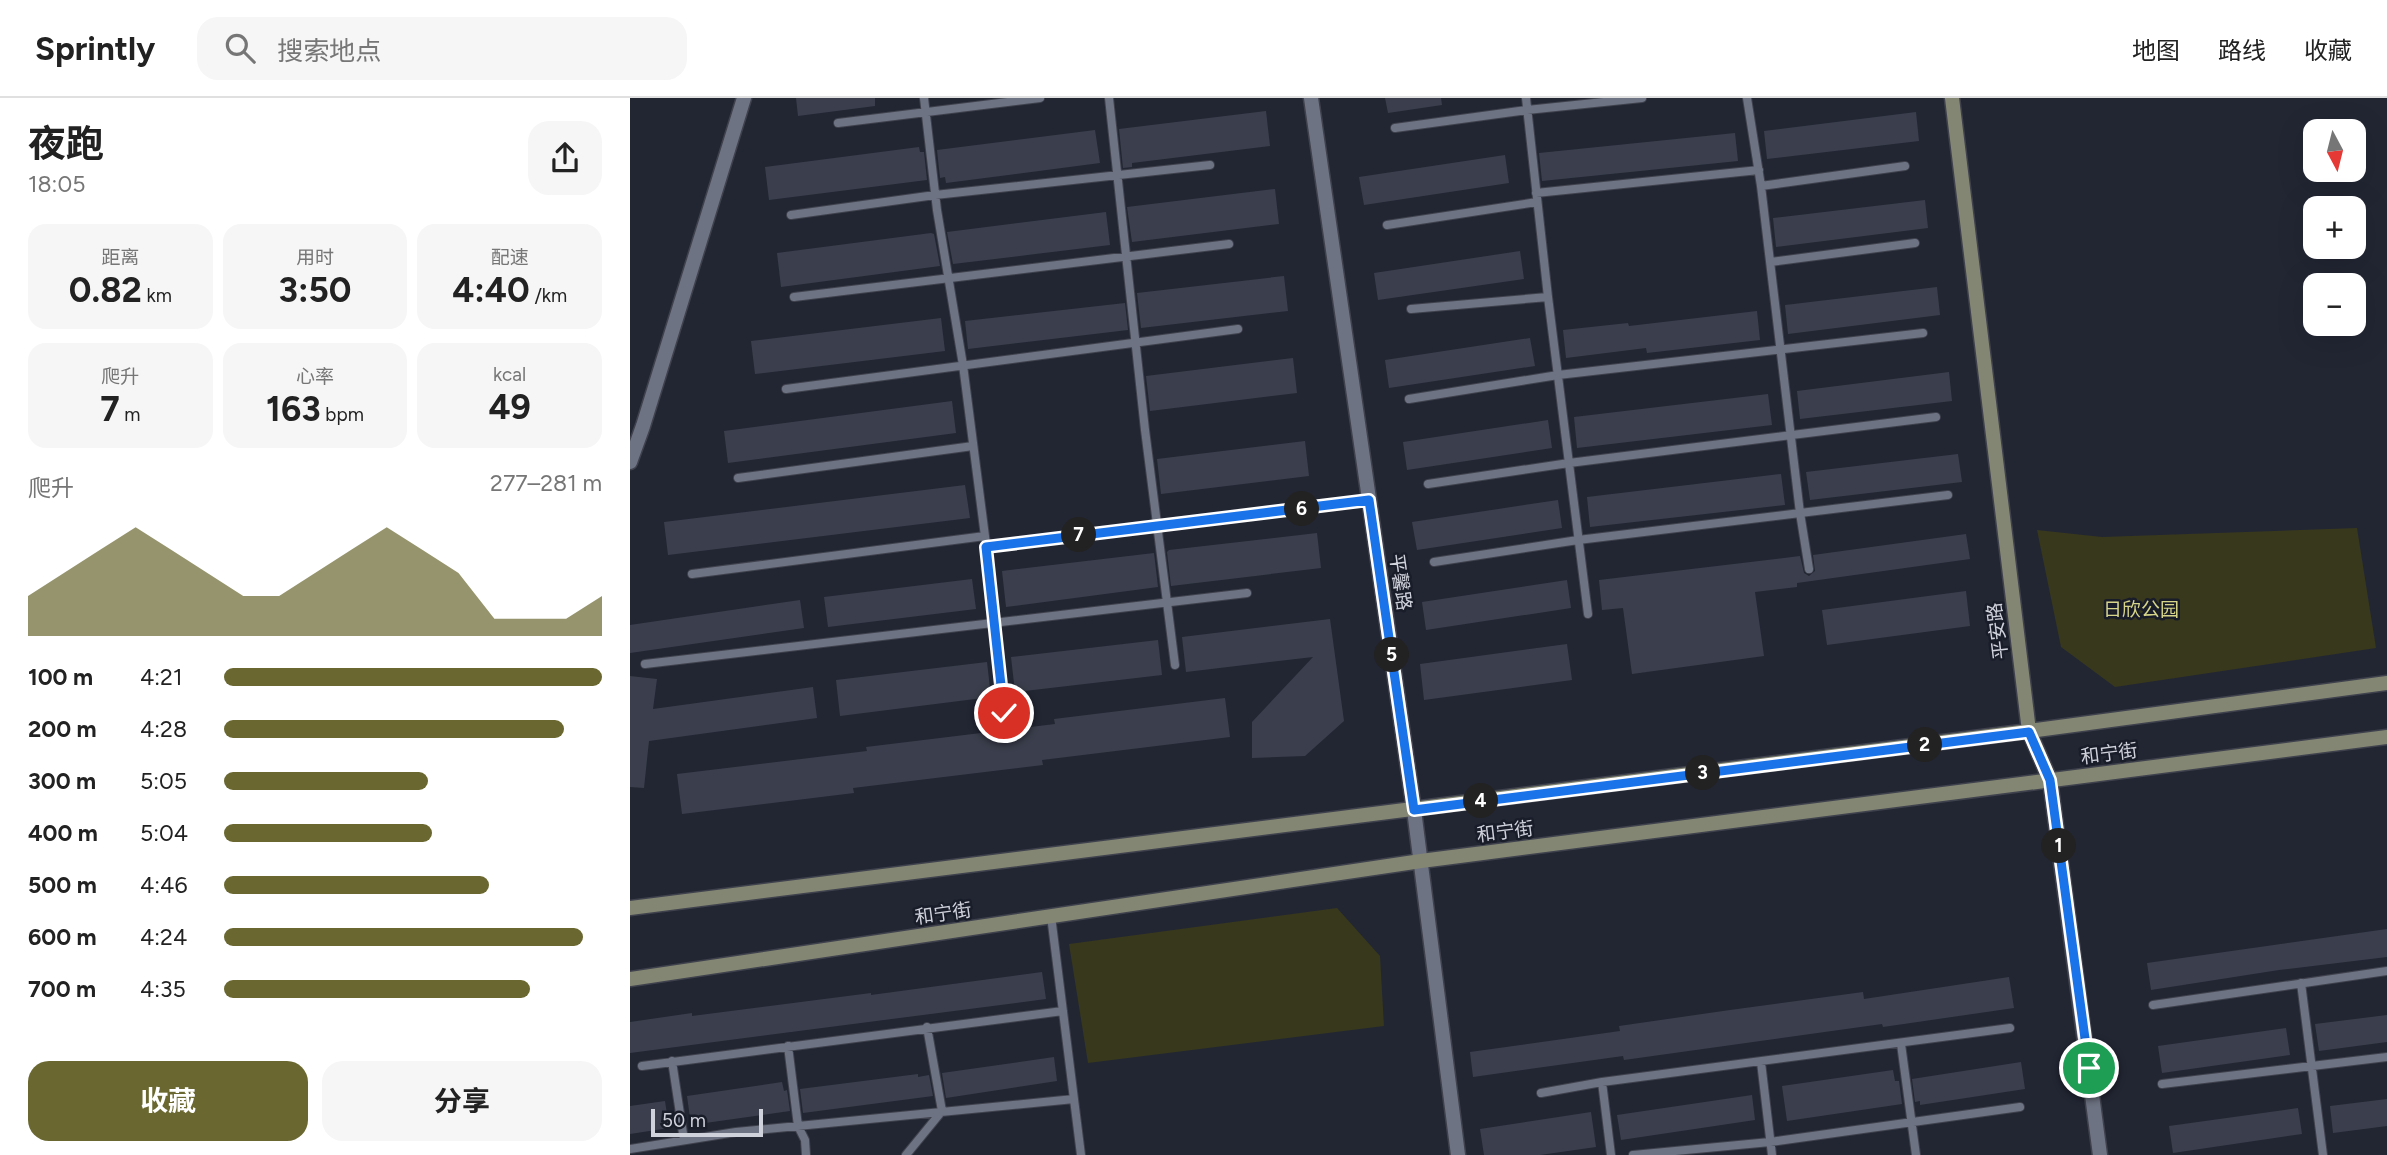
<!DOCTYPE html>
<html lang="zh">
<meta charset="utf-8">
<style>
:root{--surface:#fff;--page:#f6f6f6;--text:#222;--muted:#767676;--line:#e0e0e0;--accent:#6a6830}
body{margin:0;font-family:Figtree,"Noto Sans SC",sans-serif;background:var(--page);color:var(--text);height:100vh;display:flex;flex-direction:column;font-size:26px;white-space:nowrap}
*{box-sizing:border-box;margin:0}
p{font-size:23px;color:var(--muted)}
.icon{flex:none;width:38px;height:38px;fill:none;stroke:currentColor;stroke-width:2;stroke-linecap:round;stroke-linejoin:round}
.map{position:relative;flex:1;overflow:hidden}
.details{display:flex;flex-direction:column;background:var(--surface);width:630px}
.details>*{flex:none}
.needle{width:46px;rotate:173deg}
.fabs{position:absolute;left:1673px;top:21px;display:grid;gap:14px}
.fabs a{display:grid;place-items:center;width:63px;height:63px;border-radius:14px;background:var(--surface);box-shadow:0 7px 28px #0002;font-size:35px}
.scale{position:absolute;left:21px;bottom:18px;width:112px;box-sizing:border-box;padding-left:7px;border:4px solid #d0d2db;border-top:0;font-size:19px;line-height:24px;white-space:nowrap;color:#d0d2db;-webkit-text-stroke:5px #191c29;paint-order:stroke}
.pin{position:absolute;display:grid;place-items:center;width:60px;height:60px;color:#fff;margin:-30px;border:4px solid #fff;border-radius:50%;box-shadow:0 2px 7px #0007}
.km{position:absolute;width:35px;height:35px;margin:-18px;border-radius:50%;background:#222;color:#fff;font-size:19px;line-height:35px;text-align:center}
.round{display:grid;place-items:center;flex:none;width:74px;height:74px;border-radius:21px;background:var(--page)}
.summary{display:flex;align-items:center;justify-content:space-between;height:119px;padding:0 28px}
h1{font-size:38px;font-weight:700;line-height:52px}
.metrics{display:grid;grid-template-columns:repeat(3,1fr);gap:10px;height:119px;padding:7px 28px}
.metrics div{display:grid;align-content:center;border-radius:18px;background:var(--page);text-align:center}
.metrics b{font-size:35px;font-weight:700}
.metrics small{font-size:19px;font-weight:400}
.metrics p{font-size:19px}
.chart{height:196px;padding:14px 28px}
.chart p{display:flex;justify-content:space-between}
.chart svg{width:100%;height:126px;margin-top:7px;fill:var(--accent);opacity:.7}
.button{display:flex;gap:14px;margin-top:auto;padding:14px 28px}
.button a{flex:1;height:80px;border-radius:21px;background:var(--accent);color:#fff;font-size:28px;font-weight:700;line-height:80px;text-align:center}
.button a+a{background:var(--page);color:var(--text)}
ul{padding:0 28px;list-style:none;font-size:23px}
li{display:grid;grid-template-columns:112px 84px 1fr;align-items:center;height:52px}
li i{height:18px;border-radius:9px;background:var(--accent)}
header{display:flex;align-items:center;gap:42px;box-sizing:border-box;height:98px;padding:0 35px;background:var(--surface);border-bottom:2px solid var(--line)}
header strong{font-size:33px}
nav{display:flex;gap:38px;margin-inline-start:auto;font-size:24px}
.search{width:490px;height:63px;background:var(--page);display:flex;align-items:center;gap:18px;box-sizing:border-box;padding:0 24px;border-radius:21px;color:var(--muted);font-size:26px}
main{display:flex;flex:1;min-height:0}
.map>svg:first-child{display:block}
.green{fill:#38381d}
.building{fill:#3b3f4d}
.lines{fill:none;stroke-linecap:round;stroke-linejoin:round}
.lane-casing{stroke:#3f424d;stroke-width:10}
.street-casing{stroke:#3f424d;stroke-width:17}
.secondary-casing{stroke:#3f424d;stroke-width:17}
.lane{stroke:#6e7383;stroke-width:8}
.street{stroke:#6e7383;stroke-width:14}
.secondary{stroke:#838672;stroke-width:14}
.route-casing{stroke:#fff;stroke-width:14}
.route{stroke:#1a73e8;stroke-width:9}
.labels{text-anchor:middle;stroke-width:5;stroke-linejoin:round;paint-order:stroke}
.street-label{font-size:19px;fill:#d0d2db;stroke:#191c29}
.park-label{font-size:19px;fill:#d6d589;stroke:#191c29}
</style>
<header>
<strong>Sprintly</strong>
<div class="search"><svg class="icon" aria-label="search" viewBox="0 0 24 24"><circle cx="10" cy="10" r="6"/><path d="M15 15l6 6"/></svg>搜索地点</div>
<nav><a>地图</a><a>路线</a><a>收藏</a></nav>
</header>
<main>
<section class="details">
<div class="summary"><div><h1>夜跑</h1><p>18:05</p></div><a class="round"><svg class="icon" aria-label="share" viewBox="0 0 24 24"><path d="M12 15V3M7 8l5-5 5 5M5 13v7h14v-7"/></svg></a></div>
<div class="metrics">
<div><p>距离</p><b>0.82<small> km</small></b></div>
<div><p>用时</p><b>3:50</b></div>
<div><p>配速</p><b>4:40<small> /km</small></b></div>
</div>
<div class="metrics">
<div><p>爬升</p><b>7<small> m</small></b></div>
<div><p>心率</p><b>163<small> bpm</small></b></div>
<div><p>kcal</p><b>49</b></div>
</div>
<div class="chart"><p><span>爬升</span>277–281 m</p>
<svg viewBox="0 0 160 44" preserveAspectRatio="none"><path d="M0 44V30L10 22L20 14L30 6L40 14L50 22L60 30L70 30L80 22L90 14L100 6L110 14L120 22L130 38L140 38L150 38L160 30V44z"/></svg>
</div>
<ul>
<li><b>100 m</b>4:21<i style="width:100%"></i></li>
<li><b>200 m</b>4:28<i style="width:90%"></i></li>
<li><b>300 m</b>5:05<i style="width:54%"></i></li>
<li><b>400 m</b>5:04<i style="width:55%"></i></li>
<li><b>500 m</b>4:46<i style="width:70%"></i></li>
<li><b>600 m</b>4:24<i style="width:95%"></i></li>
<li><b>700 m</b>4:35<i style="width:81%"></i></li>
</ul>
<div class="button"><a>收藏</a><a>分享</a></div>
</section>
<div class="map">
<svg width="1757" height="1057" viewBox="0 0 1757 1057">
<rect width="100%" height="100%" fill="#222633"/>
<path class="green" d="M1727,430L1746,550L1485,589L1431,549L1407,432L1472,439Z
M707,810L750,858L754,928L458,965L439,846Z"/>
<path class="building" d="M166,0H245V8L168,18Z
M755,0H811L812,7L758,15Z
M636,13L640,48L502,65V69L493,70L489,31Z
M1286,14L1289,43L1137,61L1134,33Z
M465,32L470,65L316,85L315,79L310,80L307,52Z
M1105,35L1108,63L912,83L909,55Z
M289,49L290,54H294L297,82L139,102L135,69Z
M875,57L879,85L734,107L729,79Z
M645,91L649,126L502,144L497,109Z
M1295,102L1298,130L1146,149L1143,120Z
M476,114L480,147L323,166L317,134Z
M301,135L304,136L310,168L151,189L147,155Z
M890,153L894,181L748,202L744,175Z
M654,178L658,213L511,230L507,195Z
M1307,189L1310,217L1158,236L1155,207Z
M495,205L498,232L338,251L335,223Z
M1127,213L1130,242L1017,255L1016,250L936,260L933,232L998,225L999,228Z
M311,220L315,253L125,276L121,243Z
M900,240L905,268L759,290L755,262Z
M663,260L667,295L520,313L516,278Z
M1319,274L1322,303L1170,321L1167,293Z
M1138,296L1142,327L947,350L944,319Z
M322,303L326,335L98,365L94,333Z
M918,322L922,350L777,372L773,344Z
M675,343L679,378L531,396L527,361Z
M1328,356L1332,384L1180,402L1176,374Z
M1151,376L1155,407L960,429L957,399Z
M335,387L340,420L38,457L34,424Z
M928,402L932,430L787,452L782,424Z
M687,435L691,470L541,488L537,454L539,452Z
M1336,436L1340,461L1167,485V489L1125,494L1134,558L1002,576L993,510L972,512L969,482L1170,458L1174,475L1179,478L1185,473L1183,457Z
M524,455L528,489L376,509L372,473Z
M342,481L346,511L198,529L194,499Z
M937,482L941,510L796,532L792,504Z
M1336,493L1340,528L1197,547L1192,512Z
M170,502L174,530L0,555V527Z
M700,521L714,623L675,658L622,660V624L683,559L556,574L552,539Z
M528,542L532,577L385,594L381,559Z
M937,546L942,582L794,602L790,566Z
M357,564L361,599L210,618L206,582Z
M0,578L27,581L23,611L183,589L187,620L19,643L14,690L0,689Z
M595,600L600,639L412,662L413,667L223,690L224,695L52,716L47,676L237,653L236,649L425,626L424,621Z
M1757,831V859L1649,872L1521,892L1517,865Z
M412,874L416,901L0,955V924L62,915V918L241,895V897Z
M1379,879L1384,910L1253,929L1252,926L994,962L993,958L843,979L840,954L990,933L989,928L1100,912L1233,894L1234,901Z
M1757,917V944L1689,953L1685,926Z
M1656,930L1660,957L1532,975L1528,948Z
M424,959L427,983L316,1000L312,975Z
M1391,964L1395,991L1290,1007V1003L1285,1004L1282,981Z
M1263,972L1265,983H1269L1272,1006L1157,1023L1152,988Z
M288,976V979L299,977L303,998L173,1015L170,991Z
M152,984L154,993L157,992L160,1013L61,1027L57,998Z
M1122,997L1125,1022L991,1042L987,1017Z
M1757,1001V1028L1703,1035L1700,1008Z
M35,1003L39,1030L0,1036V1008Z
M1668,1010L1672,1036L1543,1055L1539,1028Z
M961,1014L966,1049L910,1057H854L850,1031Z"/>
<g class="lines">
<g class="lane-casing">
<path id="lane" d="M294,0L307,112L333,267L366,524L374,615
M479,0L515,332L545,567
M896,0L918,199L958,516
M1117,0L1131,88L1170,415L1179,471
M208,25L410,0
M765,30L897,12L1012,0
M1131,88L1275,68
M906,95L1129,72
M161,117L305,97L580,67
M757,127L907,104
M1141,164L1285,145
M164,199L599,146
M781,211L918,199
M156,291L608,231
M779,301L928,277L1293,235
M108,380L343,348
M798,386L939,365L1306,319
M356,449L739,402
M804,464L948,442L1318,397
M62,476L355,438
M15,566L617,495
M421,818L451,1057
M1671,885L1693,1057
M1523,907L1757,873
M1271,946L1286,1057
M158,948L168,1028L175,1042L176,1057
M42,963L54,1042
M1131,964L1142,1057
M12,968L433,913
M972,984L981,1057
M1532,986L1757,959
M911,995L972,984L1380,930
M0,1051L106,1034L444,1001
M276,1057L312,1013L297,929
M1003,1057L1140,1044L1390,1009"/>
</g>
<g class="street-casing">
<path id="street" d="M681,0L784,712L828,1057
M0,364L13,328L114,0
M1420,682L1470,1057"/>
</g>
<g class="secondary-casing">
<path id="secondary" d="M1322,0L1399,633L1420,682
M0,810L1399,633L1757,585
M0,881L791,763L1757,639"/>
</g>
<use href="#lane" class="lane"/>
<use href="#street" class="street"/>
<use href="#secondary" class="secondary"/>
</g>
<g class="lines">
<g class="route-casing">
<path id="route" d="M374,615L356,449L739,402L784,712L1399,634L1420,682L1459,970"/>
</g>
<use href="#route" class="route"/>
</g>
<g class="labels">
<g class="street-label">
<text transform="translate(771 484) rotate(82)" y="7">平馨路</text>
<text transform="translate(1367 533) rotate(-97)" y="7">平安路</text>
<text transform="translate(1479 655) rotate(-7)" y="7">和宁街</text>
<text transform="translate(875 733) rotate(-7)" y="7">和宁街</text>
<text transform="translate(313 815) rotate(-8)" y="7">和宁街</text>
</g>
<g class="park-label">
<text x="1511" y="518">日欣公园</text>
</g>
</g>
</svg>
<div class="fabs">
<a><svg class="needle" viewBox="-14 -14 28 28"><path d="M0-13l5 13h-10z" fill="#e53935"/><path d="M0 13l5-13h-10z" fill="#767676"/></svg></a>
<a>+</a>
<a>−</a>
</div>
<div class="scale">50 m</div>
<div class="pin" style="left:1459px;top:970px;background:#1e9e55"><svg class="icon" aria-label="arrive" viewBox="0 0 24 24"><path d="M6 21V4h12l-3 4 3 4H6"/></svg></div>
<div class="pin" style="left:374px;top:615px;background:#d93025"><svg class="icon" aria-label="check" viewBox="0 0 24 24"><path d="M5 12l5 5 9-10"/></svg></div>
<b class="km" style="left:1429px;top:748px">1</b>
<b class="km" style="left:1295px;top:647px">2</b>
<b class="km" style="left:1073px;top:675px">3</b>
<b class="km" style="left:851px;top:703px">4</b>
<b class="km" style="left:762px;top:557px">5</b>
<b class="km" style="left:672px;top:411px">6</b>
<b class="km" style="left:449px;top:437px">7</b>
</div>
</main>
